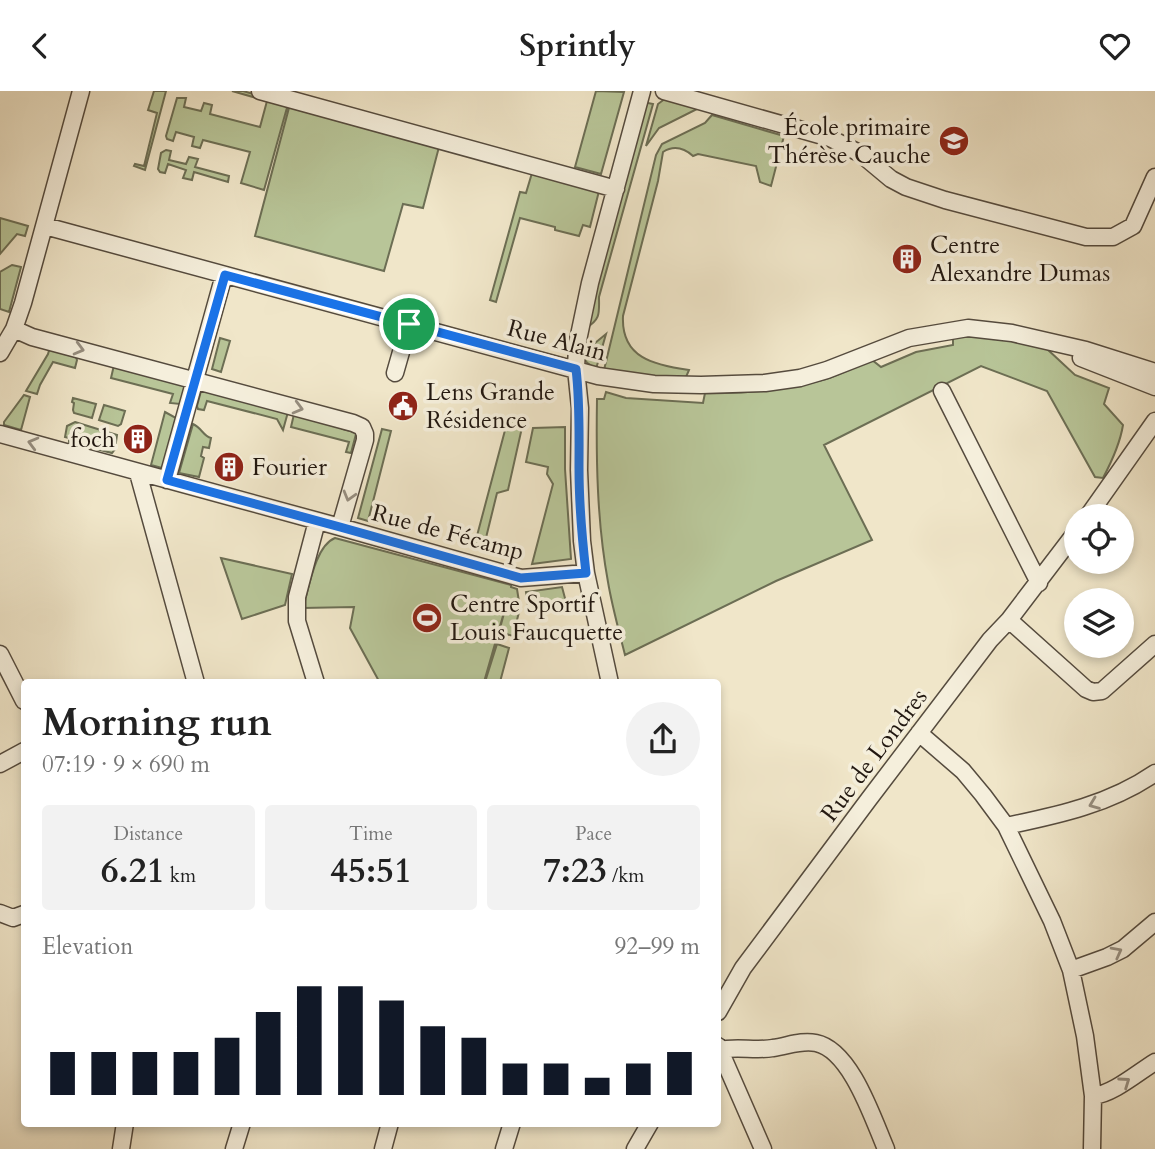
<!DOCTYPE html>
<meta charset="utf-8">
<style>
:root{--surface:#fff;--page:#f2f2f2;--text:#222;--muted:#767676;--accent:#111827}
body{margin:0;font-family:Cardo,serif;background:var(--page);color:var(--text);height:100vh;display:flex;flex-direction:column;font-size:26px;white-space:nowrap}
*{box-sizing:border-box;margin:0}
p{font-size:23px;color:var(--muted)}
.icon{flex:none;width:38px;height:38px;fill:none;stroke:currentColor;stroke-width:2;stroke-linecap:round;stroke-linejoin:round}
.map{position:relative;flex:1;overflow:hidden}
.sheet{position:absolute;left:21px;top:588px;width:700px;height:448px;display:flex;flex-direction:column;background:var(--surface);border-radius:7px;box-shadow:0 4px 10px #0003}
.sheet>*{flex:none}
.tools{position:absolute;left:1064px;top:413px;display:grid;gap:14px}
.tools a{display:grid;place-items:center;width:70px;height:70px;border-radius:50%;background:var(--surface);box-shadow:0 4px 10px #0003;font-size:35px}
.pin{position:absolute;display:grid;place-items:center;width:60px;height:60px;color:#fff;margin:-30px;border:4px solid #fff;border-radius:50%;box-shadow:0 2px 7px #0007}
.round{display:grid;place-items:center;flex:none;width:74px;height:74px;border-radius:37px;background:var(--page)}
.headline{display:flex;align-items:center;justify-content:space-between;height:119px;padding:0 21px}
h1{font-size:38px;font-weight:800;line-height:52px}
.stats{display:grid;grid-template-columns:repeat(3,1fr);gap:10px;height:119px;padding:7px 21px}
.stats div{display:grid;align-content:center;border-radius:7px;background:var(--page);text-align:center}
.stats b{font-size:35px;font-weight:800}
.stats small{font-size:19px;font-weight:400}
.stats p{font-size:19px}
.chart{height:196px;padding:14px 21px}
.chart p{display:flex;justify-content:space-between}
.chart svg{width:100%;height:126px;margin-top:7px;stroke:var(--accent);stroke-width:6}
header{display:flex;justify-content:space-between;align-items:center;height:91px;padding:0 21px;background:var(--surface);font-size:32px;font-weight:800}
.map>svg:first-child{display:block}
.green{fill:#b8c598;stroke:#6c6e54;stroke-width:2}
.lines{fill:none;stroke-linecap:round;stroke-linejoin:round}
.minor-casing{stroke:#554b3e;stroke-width:19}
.minor{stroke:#f5efdc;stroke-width:16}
.oneway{stroke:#968e80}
.route-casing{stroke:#fff;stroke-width:14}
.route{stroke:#1a73e8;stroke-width:9}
.labels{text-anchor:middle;stroke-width:7;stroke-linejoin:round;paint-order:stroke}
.poi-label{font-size:24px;fill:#211710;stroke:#f5efdc;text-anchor:start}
.street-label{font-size:24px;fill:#211710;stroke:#f5efdc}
</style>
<header><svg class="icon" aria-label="back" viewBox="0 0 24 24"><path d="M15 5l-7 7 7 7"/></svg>Sprintly<svg class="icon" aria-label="heart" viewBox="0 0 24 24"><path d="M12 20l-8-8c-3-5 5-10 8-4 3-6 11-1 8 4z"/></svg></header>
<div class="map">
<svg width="1155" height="1058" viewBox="0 0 1155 1058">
<rect width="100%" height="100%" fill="#f0e6c9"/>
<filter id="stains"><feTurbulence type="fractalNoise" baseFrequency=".00286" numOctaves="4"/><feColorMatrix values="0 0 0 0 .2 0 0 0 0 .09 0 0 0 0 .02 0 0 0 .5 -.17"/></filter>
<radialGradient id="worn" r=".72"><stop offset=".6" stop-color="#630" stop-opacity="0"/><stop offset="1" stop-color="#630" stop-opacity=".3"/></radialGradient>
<path class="green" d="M154,0H166L145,79L134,75L135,73L144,75L157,22L148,19Z
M232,0H243L288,13L264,99L241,92L250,61L203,49L200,57L192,55L194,46L176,41L173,50L167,48L166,45L177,7H186L184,16L201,20L204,12L212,14L210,23L260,36L267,10Z
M596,0L624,1L601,83L575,76Z
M666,7L701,16L659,37L646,55L658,13Z
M643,11L653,13L599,206C599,222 601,228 586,237Z
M290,13L439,56L423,117L403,113L384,180L255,145Z
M712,24L784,45L771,95L760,91L756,75L698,63L693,65C684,57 674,54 663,61L658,90L623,225C621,267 654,274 689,279L686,286L681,289L604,279L656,64L662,53L705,32Z
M166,59L171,60L169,69L186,73L189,66L198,68L195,76L229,85L228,91L194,81L192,89L183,87L186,79L168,73L165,82L160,81L158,78L161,62Z
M532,82L599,100L590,136L583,134L579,145L555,139V136L520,127L496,211L490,209L520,101L526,102Z
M0,127L28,135L25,145L17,143L0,163Z
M12,174L21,176L9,221L0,218V181Z
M606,243L596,278C588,273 584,271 582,261L589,257Z
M953,246H995L1047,258L1075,284L1109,297L1104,313L1123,334C1120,353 1112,370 1103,387L1095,386L1047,300L981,275L824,354L872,449L776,490L625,564C619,540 612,515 608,491C597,431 596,369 597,308H604L606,301L626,307L703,312L705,302C746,303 787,299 826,288C842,283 857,275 872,269L881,276L916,261L953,254Z
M220,247L230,250L221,281L212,278Z
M50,256L75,264L77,269L75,277L53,271L40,294L37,303L26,300L48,263Z
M114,274L180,292L185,295L180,313L170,312L173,303L111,287Z
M204,299L288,321L283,339L277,328L207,310L204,319L198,318L197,315L201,300Z
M24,304L30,306L21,339L4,334V331Z
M73,307L96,313L92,327L74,322L73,319L74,312L72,311Z
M104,314L125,320L121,333L118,335L99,329Z
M165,321L176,327L165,369L162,377L151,374Z
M294,323L341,335L342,338L355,341L356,343L351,362L346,361L349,351L291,336Z
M508,328L523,332L508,399L497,402L483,459L474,456Z
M75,331L117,344L115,358L112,362L69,351V347L65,346L67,335Z
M193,333C202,337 203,345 211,347L209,357L203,356L201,365L204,367L199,386L179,382Z
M565,336V378L571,468L532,473L553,393L547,383L548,376L526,371L533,337Z
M382,338L391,340L368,430L358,427Z
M335,447L511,494V496L517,498L520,517L513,545L499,541L507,511L484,591L380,592L350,537L354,516L303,517C309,497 315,455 335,447Z
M221,467L292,483L285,514L242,528Z
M562,496L566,511L529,521L526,501Z
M497,553L509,557L500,591H485Z"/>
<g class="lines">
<g class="minor-casing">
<path id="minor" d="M260,0L616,98
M664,0L830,47L861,63L891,88L906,96L945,109L1086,146H1113L1133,135L1155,86
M45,135L598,285L654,293L701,294L765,292L800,287L827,279L909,247L968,237L1012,242L1086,259L1155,281
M0,262L14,238L23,212L81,0
M1081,267L1155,296
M395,282L409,233
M942,300L1039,492
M0,343L340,436L365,349V343L362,336L353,332L32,246L14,238
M138,382L196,592
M167,389L224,184
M1088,425L1155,330
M340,436L521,487L586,482
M1009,529L1086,598L1093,601L1102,600L1155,553
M0,563L24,610
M316,592L297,530V506L317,430
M610,592L586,482L582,450L579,379L580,317L576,278L577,254L590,192L642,0
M919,642L963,680L983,704L1006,735L1052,830L1071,879L1085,945L1093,1005L1092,1058
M0,673L24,660
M1006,735C1059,724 1110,713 1155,682
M0,822L13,827L24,823
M1071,879L1107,866L1123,858L1155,831
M718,921L743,877L869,708L990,549L1009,529L1076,441
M718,955L763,1058
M719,959C737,955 755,960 773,957C788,955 801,949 816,952C851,959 873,1028 886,1058
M1093,1005C1113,1003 1137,982 1155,971
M121,1058L125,1032
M234,1058L242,1032
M383,1058L390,1032
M504,1058L512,1032
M635,1058L650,1032"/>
</g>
<use href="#minor" class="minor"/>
</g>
<defs><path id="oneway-chevron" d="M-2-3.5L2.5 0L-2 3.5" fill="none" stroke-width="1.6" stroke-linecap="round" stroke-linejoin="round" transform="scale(1.75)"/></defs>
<g class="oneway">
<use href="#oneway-chevron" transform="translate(79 258) rotate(15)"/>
<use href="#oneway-chevron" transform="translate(298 317) rotate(15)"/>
<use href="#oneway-chevron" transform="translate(33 352) rotate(-165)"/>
<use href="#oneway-chevron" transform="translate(349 405) rotate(106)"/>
<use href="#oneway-chevron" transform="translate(1094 713) rotate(159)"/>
<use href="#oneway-chevron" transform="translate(1117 861) rotate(-28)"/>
<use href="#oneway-chevron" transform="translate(1125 991) rotate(-35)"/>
</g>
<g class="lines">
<g class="route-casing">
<path id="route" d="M225,184L576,278C580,311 579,344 579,377C579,412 582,447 586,482L521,487L340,436L167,389Z"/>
</g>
<use href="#route" class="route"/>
</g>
<defs>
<g id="school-disc" transform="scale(1.575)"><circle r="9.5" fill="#8f2418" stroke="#f5efdc"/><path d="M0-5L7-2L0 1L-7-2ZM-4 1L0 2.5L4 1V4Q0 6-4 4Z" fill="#fff"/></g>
<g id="building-disc" transform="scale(1.575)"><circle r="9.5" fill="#8f2418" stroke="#f5efdc"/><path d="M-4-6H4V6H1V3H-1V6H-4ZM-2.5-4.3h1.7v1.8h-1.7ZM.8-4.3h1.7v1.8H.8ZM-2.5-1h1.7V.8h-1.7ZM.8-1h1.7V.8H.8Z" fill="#fff"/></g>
<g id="civic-disc" transform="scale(1.575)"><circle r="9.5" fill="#8f2418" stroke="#f5efdc"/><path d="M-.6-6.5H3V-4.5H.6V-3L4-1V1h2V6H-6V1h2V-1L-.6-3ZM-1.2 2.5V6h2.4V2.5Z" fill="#fff"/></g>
<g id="stadium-disc" transform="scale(1.575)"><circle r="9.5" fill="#8f2418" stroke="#f5efdc"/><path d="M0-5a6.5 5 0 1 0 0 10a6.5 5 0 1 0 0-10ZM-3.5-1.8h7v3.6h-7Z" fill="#fff"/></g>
</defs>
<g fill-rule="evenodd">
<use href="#school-disc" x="954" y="50"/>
<use href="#building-disc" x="907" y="168"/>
<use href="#civic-disc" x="403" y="315"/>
<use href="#building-disc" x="138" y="348"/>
<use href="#building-disc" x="229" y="376"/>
<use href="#stadium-disc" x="427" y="527"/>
</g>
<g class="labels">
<g class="poi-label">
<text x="931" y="44" text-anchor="end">École primaire<tspan x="931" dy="28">Thérèse Cauche</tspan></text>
<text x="930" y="162">Centre<tspan x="930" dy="28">Alexandre Dumas</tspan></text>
<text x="426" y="309">Lens Grande<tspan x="426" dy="28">Résidence</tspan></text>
<text x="115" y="356" text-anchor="end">foch</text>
<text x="252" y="384">Fourier</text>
<text x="450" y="521">Centre Sportif<tspan x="450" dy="28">Louis Faucquette</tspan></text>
</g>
<g class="street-label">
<text transform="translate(557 249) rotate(15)" y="8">Rue Alain</text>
<text transform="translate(448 441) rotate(15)" y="8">Rue de Fécamp</text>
<text transform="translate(874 664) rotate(-53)" y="8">Rue de Londres</text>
</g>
</g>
<rect width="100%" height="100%" filter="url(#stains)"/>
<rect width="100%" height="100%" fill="url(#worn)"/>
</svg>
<div class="tools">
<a><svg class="icon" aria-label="locate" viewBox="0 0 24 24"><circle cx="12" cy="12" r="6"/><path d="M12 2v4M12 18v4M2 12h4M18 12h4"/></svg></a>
<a><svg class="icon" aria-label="layers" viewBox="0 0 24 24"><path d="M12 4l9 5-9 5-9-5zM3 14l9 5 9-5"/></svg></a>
</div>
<div class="pin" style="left:409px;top:233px;background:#1e9e55"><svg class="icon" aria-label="arrive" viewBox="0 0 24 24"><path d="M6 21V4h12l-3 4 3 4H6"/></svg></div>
<section class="sheet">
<div class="headline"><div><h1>Morning run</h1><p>07:19 · 9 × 690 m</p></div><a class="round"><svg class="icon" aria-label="share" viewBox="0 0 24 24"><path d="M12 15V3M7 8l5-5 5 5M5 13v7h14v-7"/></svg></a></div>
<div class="stats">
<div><p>Distance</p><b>6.21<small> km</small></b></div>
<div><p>Time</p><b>45:51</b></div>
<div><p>Pace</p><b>7:23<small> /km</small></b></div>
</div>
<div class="chart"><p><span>Elevation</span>92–99 m</p>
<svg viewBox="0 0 160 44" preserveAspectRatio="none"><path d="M5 44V29M15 44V29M25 44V29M35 44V29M45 44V24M55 44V15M65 44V6M75 44V6M85 44V11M95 44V20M105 44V24M115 44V33M125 44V33M135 44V38M145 44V33M155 44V29"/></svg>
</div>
</section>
</div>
